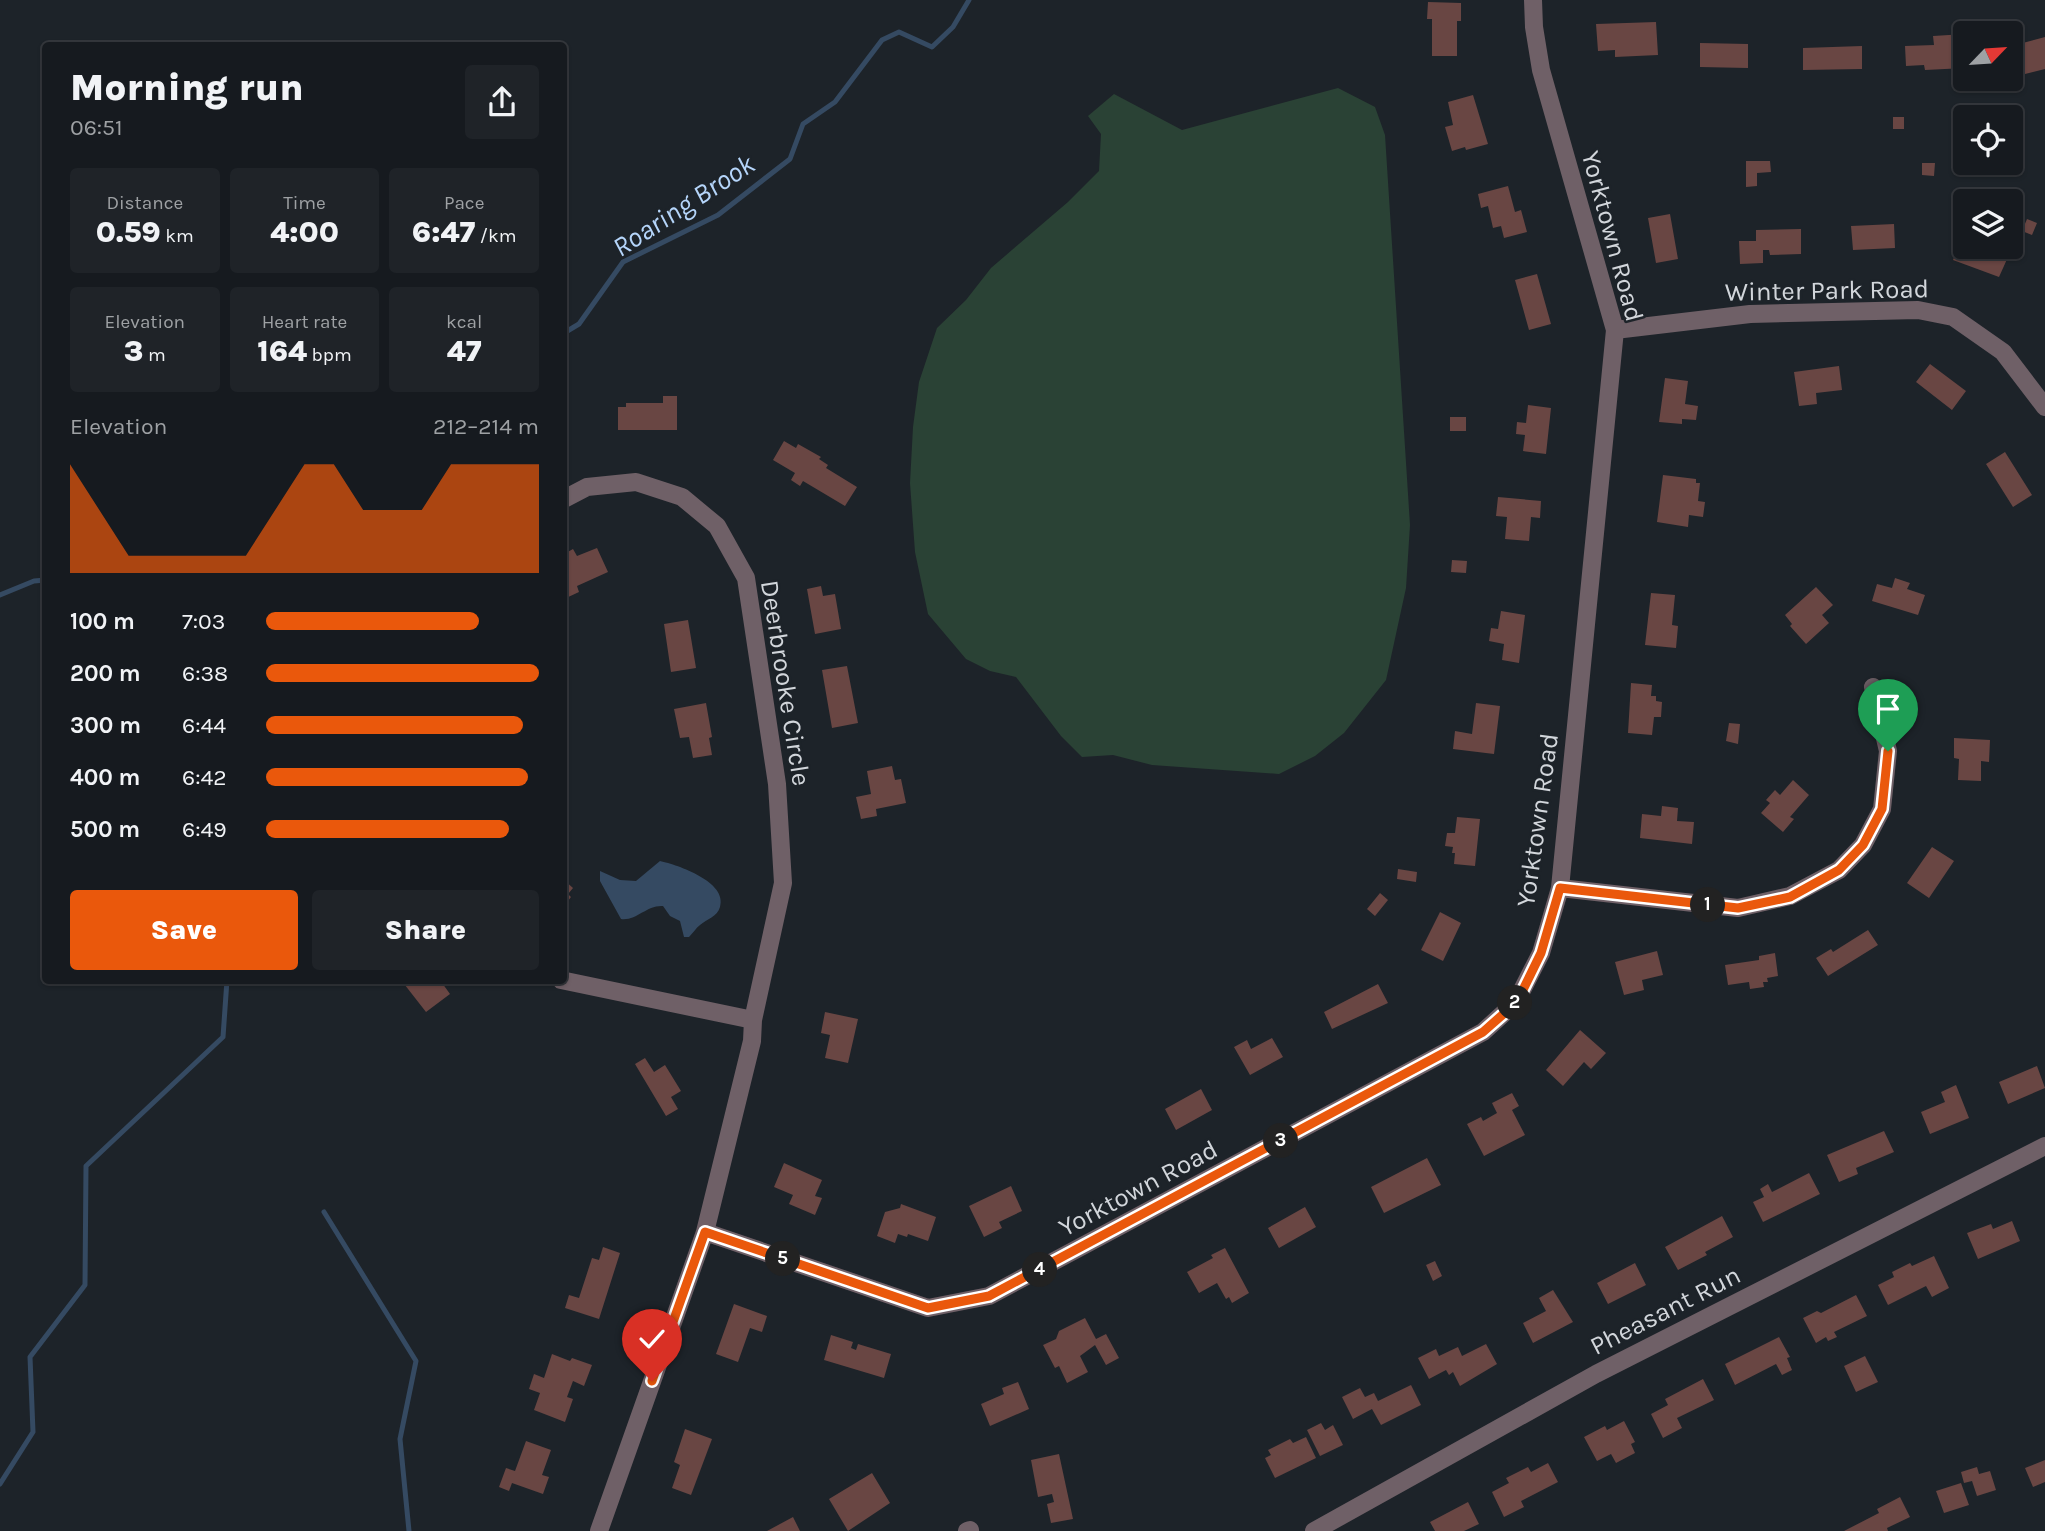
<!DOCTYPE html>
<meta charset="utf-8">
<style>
:root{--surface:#161a1f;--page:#1f2328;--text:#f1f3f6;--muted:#9ea1a4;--line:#35383d;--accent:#ea580c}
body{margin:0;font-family:Karla,sans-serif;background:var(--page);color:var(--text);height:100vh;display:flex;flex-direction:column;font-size:26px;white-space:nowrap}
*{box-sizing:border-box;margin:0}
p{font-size:23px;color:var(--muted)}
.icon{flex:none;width:38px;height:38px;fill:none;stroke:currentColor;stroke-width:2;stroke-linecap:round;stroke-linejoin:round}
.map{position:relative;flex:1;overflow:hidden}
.side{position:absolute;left:42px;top:42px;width:525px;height:942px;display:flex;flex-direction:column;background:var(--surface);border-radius:7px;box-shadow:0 2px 5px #0004,0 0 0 2px var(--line)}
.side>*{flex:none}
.needle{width:46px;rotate:65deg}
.buttons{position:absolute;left:1953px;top:21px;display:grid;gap:14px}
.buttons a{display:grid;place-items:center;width:70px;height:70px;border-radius:7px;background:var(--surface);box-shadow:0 2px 5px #0004,0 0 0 2px var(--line);font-size:35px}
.pin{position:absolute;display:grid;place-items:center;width:60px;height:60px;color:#fff;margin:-72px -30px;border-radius:50% 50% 50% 0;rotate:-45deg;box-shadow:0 0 7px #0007}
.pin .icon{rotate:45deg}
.km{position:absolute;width:35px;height:35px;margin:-18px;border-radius:50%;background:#222;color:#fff;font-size:19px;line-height:35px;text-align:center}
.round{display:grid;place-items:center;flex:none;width:74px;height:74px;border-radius:7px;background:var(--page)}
.headline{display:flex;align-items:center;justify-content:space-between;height:119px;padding:0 28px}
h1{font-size:38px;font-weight:800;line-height:52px}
.stats{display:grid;grid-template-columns:repeat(3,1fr);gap:10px;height:119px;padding:7px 28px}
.stats div{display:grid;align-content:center;border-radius:7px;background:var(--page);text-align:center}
.stats b{font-size:30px;font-weight:800}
.stats small{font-size:19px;font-weight:400}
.stats p{font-size:19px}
.chart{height:196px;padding:14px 28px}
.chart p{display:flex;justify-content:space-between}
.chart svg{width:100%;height:126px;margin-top:7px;fill:var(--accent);opacity:.7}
.cta{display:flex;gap:14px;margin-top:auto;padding:14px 28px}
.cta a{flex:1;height:80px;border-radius:7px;background:var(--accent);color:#fff;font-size:28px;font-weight:800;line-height:80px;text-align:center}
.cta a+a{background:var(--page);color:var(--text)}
ul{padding:0 28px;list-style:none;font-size:23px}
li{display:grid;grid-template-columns:112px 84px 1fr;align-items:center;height:52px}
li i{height:18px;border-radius:9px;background:var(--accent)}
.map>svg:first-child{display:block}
.green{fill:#2a4235}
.water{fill:#354a62}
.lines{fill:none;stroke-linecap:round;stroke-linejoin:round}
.stream{stroke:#354a62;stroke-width:5}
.building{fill:#694643}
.minor{stroke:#6f6067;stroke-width:18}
.route-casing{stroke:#fff;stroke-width:14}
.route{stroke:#ea580c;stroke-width:9}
.labels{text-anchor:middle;stroke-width:5;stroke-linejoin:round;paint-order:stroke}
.street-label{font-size:26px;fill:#d2d6db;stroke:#1d2329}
.water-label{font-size:28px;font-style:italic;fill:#b5d5fa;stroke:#1d2329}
</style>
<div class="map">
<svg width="2045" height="1531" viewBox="0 0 2045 1531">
<rect width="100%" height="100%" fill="#1d2329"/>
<path class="green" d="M1338,88L1375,107L1385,135L1410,525L1406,588L1386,680L1344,733L1315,756L1279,774L1152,765L1113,755L1082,757L1061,736L1016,677L990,671L966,659L928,614L915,552L910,483L913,427L919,382L937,328L966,300L991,268L1068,202L1099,171L1101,134L1088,116L1114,94L1182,130Z"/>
<path class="water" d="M660,861C678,865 728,882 720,907C717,917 707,919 700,925C696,928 693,933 689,937H684L680,921L670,916L663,906C646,905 637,921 621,919L600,881V871L620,880L636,881Z"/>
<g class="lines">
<path class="stream" d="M564,333L579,324L623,262L718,215L790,159L803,124L835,102L882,40L899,32L932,47L953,27L969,0
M0,595L34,581L46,580
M324,1212L416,1361L400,1439L409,1531
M0,1484L33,1432L30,1357L85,1285L86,1166L223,1037L227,980"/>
</g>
<path class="building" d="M1428,2L1461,3V21H1457V56H1432V19H1427Z
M1656,22L1658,55L1615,57V50L1598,51L1596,24Z
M1965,34V68L1925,70L1924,65L1906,66L1905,46L1934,45L1933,36Z
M2045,37V69L2013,77L2011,51L2020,49L2019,44Z
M1700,43L1748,44V68L1700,67Z
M1862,46V69L1803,70V48Z
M1473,95L1488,144L1466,150L1465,147L1452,151L1445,127L1453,125L1448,102Z
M1893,117H1904V129H1893Z
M1746,161H1770L1771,172L1757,173V186L1746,187Z
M1922,163H1935L1934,176L1922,175Z
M1508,186L1515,212L1521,210L1527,232L1504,238L1501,226L1493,228L1488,206L1481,208L1478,194Z
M1670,214L1678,259L1656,263L1648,218Z
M2027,219L2037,223L2032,235L2022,231Z
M1894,224L1895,248L1853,250L1851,226Z
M1801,229V254L1770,255L1769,250H1763V263L1740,264L1739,241H1756V230Z
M1961,242L1965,247H1994L1993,250L2008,257L1999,277L1953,260Z
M1537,274L1551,324L1529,330L1515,280Z
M1930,364L1966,391L1952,410L1916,382Z
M1839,366L1842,390L1816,393L1817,404L1799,406L1794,372Z
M1665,378L1688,381L1685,404L1698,406L1696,420L1682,419V424L1659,422Z
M663,396H677V430H618V407H626V403H663Z
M1528,405L1551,408L1546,454L1523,451L1525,435L1516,434L1517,422L1526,423Z
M1450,417H1466V431H1450Z
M784,441L796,448L798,444L821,457L819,459L828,465L826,468L857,487L845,506L803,481L800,486L791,480L795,473L773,460Z
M2005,452L2032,495L2013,507L1986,464Z
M1663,475L1696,479V483H1700L1698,501L1705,502L1703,517L1689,515L1688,527L1657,522Z
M1498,497L1541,501L1540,518L1531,517L1529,541L1505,539L1507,517L1496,516Z
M597,548L608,572L577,586L579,592L564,599V554L573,549L577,556Z
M1452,560L1467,561L1466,573L1451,572Z
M1895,578L1910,583L1907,589L1925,595L1918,615L1872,601L1877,584L1892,588Z
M821,586L823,596L835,594L841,629L815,634L807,589Z
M1816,587L1833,605L1822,615L1829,623L1806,644L1790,626L1792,624L1785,615Z
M1651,593L1675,595L1672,625L1678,626L1676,648L1645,645Z
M1501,611L1525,615L1519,663L1502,660L1504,644L1489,641L1491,628L1498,629Z
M688,620L696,668L671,672L664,624Z
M847,666L858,723L832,728L822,670Z
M1631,683L1652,685L1651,696H1656V701L1662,702L1661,717H1654L1652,735L1628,733Z
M706,703L712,737L709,738L712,755L693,758L689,737L680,738L674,709Z
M1476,703L1500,706L1494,754L1453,749L1455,731L1472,734Z
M1729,723L1740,724L1738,744L1726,741Z
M1954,738L1990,740L1989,762L1981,761V781L1958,780L1959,759L1954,758Z
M892,766L895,780L901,779L906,803L876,809L877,816L861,819L856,797L871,794L867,771Z
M1793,780L1809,795L1790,817L1794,819L1783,832L1761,813L1770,803L1766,800L1775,790L1780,795Z
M1662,806L1678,808L1677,821L1694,822L1692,844L1640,838L1642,814L1661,816Z
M1457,817L1480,819L1475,866L1454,864L1455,853H1452L1453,847L1445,846L1447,833H1455Z
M1932,847L1954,861L1929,898L1907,883Z
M1398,869L1417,872L1416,882L1397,879Z
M564,880L573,888L568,894L571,897L564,906Z
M1380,893L1388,900L1375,916L1367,909Z
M1440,912L1461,923L1443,961L1421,950Z
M1868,930L1878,945L1828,976L1816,958L1831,949L1833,952Z
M1657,951L1663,975L1642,980L1644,990L1624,995L1615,962Z
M1775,953L1778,976L1767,978L1768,982H1763L1764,987L1750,989L1749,982L1728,985L1725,965L1759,960V956Z
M401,980H440L450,994L426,1012Z
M1378,984L1388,1003L1332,1029L1324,1012Z
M825,1012L858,1019L848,1063L825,1058L830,1035L821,1033Z
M1580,1030L1606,1053L1591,1069L1584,1062L1563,1086L1546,1070Z
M1272,1038L1283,1057L1250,1075L1234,1047L1247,1040L1251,1049Z
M645,1058L654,1072L665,1065L681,1091L671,1097L678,1109L666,1116L635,1064Z
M2037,1066L2045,1088L2008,1104L1999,1082Z
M1956,1085L1969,1118L1930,1134L1921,1112L1945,1102L1941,1092Z
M1201,1089L1212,1110L1176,1130L1165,1109Z
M1512,1093L1519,1106L1512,1110L1525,1135L1484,1156L1467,1124L1481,1117L1483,1121L1497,1113L1492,1103Z
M1884,1131L1894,1152L1856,1168L1858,1174L1839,1182L1827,1155Z
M1427,1158L1441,1185L1384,1213L1371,1187Z
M784,1163L822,1180L815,1196L822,1198L815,1215L789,1204L793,1195L774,1187Z
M1809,1173L1820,1194L1763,1222L1753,1202L1764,1197L1760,1189L1768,1184L1772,1192Z
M1011,1186L1022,1211L999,1222L1002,1228L984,1237L969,1206Z
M901,1204L936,1217L928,1241L908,1234L907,1237L898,1234L895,1243L877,1236L885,1212L900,1208Z
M1305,1207L1316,1227L1279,1248L1268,1228Z
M1722,1216L1733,1237L1705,1252L1707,1255L1678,1270L1665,1247Z
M2012,1221L2020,1241L1978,1259L1967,1233L1991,1224L1993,1229Z
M603,1247L620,1253L599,1319L565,1308L569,1295L579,1298L592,1258L599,1260Z
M1225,1248L1249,1293L1232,1303L1229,1297L1226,1299L1217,1283L1199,1293L1187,1272L1213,1258L1211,1255Z
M1934,1256L1949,1288L1932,1297L1926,1286L1888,1305L1878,1285L1894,1277L1892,1272L1910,1263L1912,1266Z
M1435,1261L1442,1276L1433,1281L1426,1265Z
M1635,1263L1646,1285L1608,1304L1597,1283Z
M1553,1290L1573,1322L1533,1343L1523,1323L1546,1311L1539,1298Z
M1856,1295L1867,1316L1834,1332L1837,1337L1828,1341L1826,1337L1816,1343L1803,1318L1817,1311L1821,1313Z
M734,1304L767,1316L762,1332L750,1328L738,1362L716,1354Z
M1085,1318L1096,1339L1106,1334L1119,1358L1106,1365L1095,1345L1080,1356L1088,1372L1067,1383L1059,1366L1055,1368L1043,1345L1056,1339L1059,1331Z
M831,1335L853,1342L851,1348L856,1350L858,1344L891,1354L884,1378L824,1360Z
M1779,1337L1790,1357L1787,1358L1792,1370L1782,1375L1776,1364L1735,1385L1725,1364Z
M1486,1344L1497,1364L1460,1386L1453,1372L1449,1375L1446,1370L1429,1379L1418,1358L1436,1349L1439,1356L1458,1347L1462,1356Z
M552,1354L570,1361L572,1358L592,1365L584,1386L573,1381L567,1397L573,1399L565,1422L534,1410L540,1393L529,1389L534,1374L544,1378Z
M1865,1356L1878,1382L1856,1392L1844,1366Z
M1703,1379L1714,1400L1677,1418L1682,1428L1663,1438L1651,1414L1668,1405L1665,1399Z
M1018,1382L1029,1409L990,1426L981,1404L1004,1394L1002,1388Z
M1411,1385L1421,1405L1381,1425L1372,1409L1353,1419L1342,1397L1360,1388L1365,1397L1374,1393L1378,1401Z
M1624,1421L1635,1442L1631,1444L1635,1453L1616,1463L1611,1454L1597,1461L1584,1437L1605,1426L1607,1430Z
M1321,1423L1325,1430L1333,1425L1343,1445L1320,1456L1307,1430Z
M685,1429L712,1439L691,1495L672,1488L680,1465L674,1462Z
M1306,1437L1316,1458L1275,1478L1265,1458L1271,1455L1268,1450L1290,1439L1293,1443Z
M526,1441L551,1450L542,1475L549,1477L543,1494L512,1483L509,1491L499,1487L506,1468L515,1471Z
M1059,1454L1073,1519L1051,1523L1047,1504L1054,1502L1052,1494L1038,1497L1031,1460Z
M2045,1460V1482L2033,1487L2025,1468Z
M1548,1463L1558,1482L1521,1501L1524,1507L1504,1517L1492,1492L1509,1483L1506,1478L1528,1467L1531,1472Z
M1977,1467L1979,1474L1990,1471L1996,1490L1977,1496L1972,1481L1964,1483L1961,1472Z
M872,1473L890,1503L848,1531L829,1499Z
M1961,1483L1969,1505L1944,1513L1936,1491Z
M1900,1497L1910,1517L1887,1528L1888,1531H1844L1879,1513L1877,1509Z
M1468,1502L1479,1524L1464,1531H1435L1430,1522Z
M793,1517L800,1531H767Z"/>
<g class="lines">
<path class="minor" d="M1615,330L1750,314L1918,310L1953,317L2003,352L2045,407
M564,499L587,487L636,482L682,497L717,526L746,578L777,784L783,883L753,1020L752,1041L705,1232L599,1531
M1560,888L1738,908L1790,896L1839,870L1863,845L1882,809L1888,751L1873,687
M561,980L753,1020
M705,1232L928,1308L989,1296L1483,1032L1516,1002L1541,953L1560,888L1615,330L1541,70L1534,27L1533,0
M967,1531L970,1530
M1314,1531L1596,1374L2045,1146"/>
</g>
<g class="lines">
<g class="route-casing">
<path id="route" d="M652,1381L705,1232L928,1308L989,1296L1483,1032L1517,1002L1541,953L1560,888L1738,908L1790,897L1839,870L1863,845L1882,809L1888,751"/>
</g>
<use href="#route" class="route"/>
</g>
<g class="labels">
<g class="street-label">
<text transform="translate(1613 236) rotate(75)" y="9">Yorktown Road</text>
<text transform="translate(1827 290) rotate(-1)" y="9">Winter Park Road</text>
<text transform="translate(786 683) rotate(81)" y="9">Deerbrooke Circle</text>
<text transform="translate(1537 820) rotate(-82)" y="9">Yorktown Road</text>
<text transform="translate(1138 1188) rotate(-28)" y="9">Yorktown Road</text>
<text transform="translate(1665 1310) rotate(-27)" y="9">Pheasant Run</text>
</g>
<g class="water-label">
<text transform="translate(683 205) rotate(-33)" y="10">Roaring Brook</text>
</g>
</g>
</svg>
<div class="buttons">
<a><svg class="needle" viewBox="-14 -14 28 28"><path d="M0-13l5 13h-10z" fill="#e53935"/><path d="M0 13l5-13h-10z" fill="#9ea1a4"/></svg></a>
<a><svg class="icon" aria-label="locate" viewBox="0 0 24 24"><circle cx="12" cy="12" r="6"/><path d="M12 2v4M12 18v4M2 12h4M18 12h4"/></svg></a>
<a><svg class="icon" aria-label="layers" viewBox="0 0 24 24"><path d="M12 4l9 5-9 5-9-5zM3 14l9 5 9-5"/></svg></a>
</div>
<div class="pin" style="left:1888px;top:751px;background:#1e9e55"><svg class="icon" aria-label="arrive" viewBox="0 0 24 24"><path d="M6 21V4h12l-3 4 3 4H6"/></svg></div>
<div class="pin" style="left:652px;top:1381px;background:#d93025"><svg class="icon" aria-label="check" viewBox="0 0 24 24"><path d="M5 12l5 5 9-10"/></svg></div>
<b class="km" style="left:1708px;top:905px">1</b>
<b class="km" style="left:1515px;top:1003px">2</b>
<b class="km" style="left:1281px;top:1141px">3</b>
<b class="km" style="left:1040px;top:1270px">4</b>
<b class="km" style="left:783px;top:1259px">5</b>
<section class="side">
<div class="headline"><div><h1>Morning run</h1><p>06:51</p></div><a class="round"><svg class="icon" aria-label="share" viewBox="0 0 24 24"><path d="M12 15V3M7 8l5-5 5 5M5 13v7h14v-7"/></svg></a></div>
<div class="stats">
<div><p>Distance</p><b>0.59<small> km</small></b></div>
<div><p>Time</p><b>4:00</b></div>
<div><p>Pace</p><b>6:47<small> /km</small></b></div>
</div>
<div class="stats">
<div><p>Elevation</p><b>3<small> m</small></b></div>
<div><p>Heart rate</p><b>164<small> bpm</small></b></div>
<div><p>kcal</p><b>47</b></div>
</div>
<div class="chart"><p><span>Elevation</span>212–214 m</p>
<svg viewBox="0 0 160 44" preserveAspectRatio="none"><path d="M0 44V6L10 22L20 38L30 38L40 38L50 38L60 38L70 22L80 6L90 6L100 22L110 22L120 22L130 6L140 6L150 6L160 6V44z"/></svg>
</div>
<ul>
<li><b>100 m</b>7:03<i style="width:78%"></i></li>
<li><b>200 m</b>6:38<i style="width:100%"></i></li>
<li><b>300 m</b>6:44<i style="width:94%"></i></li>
<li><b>400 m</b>6:42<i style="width:96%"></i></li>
<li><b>500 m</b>6:49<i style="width:89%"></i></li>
</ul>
<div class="cta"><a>Save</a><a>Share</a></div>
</section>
</div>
